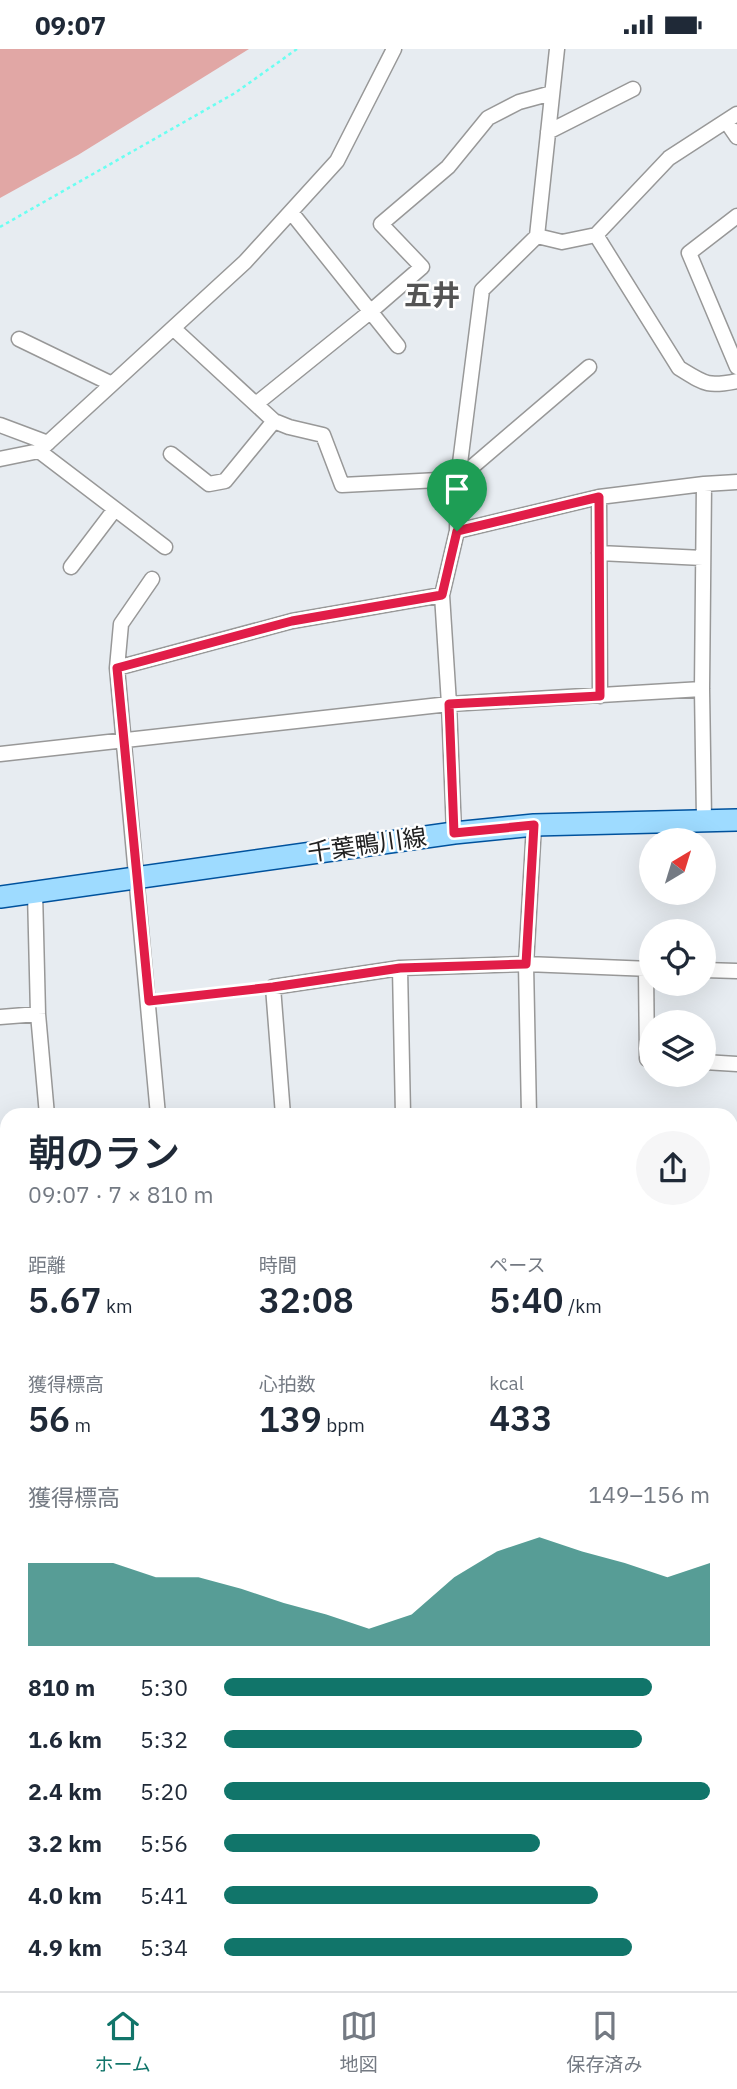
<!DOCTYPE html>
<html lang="ja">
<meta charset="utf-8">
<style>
:root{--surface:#fff;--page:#f6f6f7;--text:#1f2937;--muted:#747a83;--line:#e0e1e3;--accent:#11756a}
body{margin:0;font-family:"IBM Plex Sans","Noto Sans JP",sans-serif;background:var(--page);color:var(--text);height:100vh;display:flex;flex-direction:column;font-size:26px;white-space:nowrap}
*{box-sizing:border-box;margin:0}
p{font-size:23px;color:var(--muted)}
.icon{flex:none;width:38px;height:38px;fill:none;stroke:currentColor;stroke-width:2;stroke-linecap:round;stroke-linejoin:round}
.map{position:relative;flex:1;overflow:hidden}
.sheet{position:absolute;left:0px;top:1059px;width:738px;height:884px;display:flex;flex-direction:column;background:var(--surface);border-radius:21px 21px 0 0;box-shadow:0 7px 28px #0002}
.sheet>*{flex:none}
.needle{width:46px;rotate:38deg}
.controls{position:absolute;left:639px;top:779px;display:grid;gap:14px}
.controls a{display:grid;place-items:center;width:77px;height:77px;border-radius:50%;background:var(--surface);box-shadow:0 7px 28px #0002;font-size:35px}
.pin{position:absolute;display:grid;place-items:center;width:60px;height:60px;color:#fff;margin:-72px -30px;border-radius:50% 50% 50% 0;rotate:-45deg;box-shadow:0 0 7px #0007}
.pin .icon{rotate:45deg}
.round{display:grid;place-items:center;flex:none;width:74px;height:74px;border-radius:37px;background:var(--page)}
.overview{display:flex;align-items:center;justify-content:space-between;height:119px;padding:0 28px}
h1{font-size:38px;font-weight:600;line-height:52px}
.stats{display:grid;grid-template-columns:repeat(3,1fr);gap:10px;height:119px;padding:7px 28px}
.stats div{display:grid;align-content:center}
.stats b{font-size:35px;font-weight:600}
.stats small{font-size:19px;font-weight:400}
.stats p{font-size:19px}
.chart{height:196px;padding:14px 28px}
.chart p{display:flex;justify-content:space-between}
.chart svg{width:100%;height:126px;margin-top:7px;fill:var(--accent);opacity:.7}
ul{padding:0 28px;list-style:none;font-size:23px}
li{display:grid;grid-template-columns:112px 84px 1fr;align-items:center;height:52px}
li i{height:18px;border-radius:9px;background:var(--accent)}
.status{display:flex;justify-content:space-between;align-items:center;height:49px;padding:0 35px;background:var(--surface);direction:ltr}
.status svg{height:19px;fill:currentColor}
.dock{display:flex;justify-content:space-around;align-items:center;height:98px;border-top:2px solid var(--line);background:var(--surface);font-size:19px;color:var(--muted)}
.dock a{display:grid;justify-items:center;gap:4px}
.dock .active{color:var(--accent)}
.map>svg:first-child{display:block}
.park{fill:#f6c2fd}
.water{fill:#e1a7a5}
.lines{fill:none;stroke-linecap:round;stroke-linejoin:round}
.street-casing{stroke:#989898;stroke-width:17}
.secondary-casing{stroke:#000b7f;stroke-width:22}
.primary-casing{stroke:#00529d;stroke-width:24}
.path{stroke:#6afff2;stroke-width:2.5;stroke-dasharray:3.5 3.5;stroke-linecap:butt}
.street{stroke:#fff;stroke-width:14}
.secondary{stroke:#b9c2fd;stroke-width:19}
.primary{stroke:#9edbff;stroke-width:21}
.route-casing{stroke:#fff;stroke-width:14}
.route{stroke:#e11d48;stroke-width:9}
.labels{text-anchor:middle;stroke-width:5;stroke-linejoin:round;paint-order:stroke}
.street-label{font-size:24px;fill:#212121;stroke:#fff}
.quarter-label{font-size:28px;font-weight:bold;fill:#545454;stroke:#fff}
</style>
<div class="status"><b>09:07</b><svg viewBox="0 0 49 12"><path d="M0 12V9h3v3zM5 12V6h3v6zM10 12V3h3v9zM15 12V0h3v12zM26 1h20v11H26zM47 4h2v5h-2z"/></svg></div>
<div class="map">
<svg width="737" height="1942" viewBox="0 0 737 1942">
<rect width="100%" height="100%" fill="#e7ecf1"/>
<path class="park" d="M732,1719H737V1827H732Z"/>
<path class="water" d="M0,0H249L78,106L0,149Z"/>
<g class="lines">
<g class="street-casing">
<path id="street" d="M726,72L737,88
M548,83L633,40
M291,163L398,297
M737,167L689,204L737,318
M596,186L679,319C705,335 707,338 737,332
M537,187L562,193L596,186L669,109L737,65
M173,279L274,372L289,378L323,386L342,436L458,430L589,318
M19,290L112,335
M256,355L370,263L422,218L381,175L448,118L488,69L519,53L552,44
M0,376L48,394
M39,402L165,498
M171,405L209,435L225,432L274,372
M0,410L39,402L245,213L337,112L394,0
M704,435L702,640L704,770
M599,448L600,647
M457,482L599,448L704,435L737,433
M599,504L703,509
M71,518L115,460
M152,530L121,575L117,619L158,1066
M117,619L292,572L442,546
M0,705L449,655L702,640
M454,784L449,655L442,546L457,482L458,430L482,241L537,187L557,0
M35,843L38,965L47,1066
M400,919L403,1066
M646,920L647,1010H651
M704,921L737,922
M0,968L38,965
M704,1013L737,1015
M283,1066L273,938L400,919L526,915L651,920
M529,1066L526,915L534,776
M0,1131L7,1136
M732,1195H737
M732,1312H737
M732,1423H737
M0,1707H7
M732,1711H737
M732,1835H737
M0,1853H7
M68,1936L69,1942
M212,1936V1942
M261,1936L262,1942
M370,1936L374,1942
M651,1936L652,1942
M517,1942L518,1936"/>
</g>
<g class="secondary-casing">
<path id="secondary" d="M0,1567H7
M732,1571H737"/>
</g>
<g class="primary-casing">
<path id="primary" d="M0,848L454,784L534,776L737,771"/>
</g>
<path class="path" d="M0,178L235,44L297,0
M162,950L260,939
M0,1443H7"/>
<use href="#street" class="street"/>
<use href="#secondary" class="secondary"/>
<use href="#primary" class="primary"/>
</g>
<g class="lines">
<g class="route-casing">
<path id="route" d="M599,448L600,647L449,655L454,784L534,776L526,915L400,919L273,938L149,952L117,619L292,572L442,546L457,482Z"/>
</g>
<use href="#route" class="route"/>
</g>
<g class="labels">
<g class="street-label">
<text transform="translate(367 796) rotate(-8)" y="8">千葉鴨川線</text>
</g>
<g class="quarter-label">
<text x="432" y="256">五井</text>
</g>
</g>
</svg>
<div class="controls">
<a><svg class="needle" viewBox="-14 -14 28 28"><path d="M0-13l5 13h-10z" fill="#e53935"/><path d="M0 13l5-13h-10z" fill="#747a83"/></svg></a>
<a><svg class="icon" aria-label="locate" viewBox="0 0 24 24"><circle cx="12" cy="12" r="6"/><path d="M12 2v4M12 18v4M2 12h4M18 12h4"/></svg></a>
<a><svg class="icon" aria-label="layers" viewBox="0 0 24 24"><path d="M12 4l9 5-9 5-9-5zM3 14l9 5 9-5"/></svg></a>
</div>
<div class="pin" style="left:457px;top:482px;background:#1e9e55"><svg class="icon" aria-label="arrive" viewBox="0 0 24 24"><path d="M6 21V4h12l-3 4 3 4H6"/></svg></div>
<section class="sheet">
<div class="overview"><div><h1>朝のラン</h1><p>09:07 · 7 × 810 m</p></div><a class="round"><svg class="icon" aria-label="share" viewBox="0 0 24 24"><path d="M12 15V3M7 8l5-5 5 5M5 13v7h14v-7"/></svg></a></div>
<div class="stats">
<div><p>距離</p><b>5.67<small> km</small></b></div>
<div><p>時間</p><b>32:08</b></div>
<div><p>ペース</p><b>5:40<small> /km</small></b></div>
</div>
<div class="stats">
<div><p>獲得標高</p><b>56<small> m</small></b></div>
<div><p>心拍数</p><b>139<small> bpm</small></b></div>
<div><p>kcal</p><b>433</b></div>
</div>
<div class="chart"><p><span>獲得標高</span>149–156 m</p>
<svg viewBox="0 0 160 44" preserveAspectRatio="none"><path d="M0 44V15L10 15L20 15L30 20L40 20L50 24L60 29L70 33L80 38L90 33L100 20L110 11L120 6L130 11L140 15L150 20L160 15V44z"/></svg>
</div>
<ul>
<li><b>810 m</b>5:30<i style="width:88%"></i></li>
<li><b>1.6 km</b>5:32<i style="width:86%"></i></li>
<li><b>2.4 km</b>5:20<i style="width:100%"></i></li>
<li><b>3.2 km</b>5:56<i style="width:65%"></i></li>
<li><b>4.0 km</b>5:41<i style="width:77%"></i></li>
<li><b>4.9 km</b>5:34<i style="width:84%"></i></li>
</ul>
</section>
</div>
<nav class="dock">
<a class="active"><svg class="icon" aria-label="home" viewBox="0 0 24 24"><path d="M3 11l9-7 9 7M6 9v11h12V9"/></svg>ホーム</a>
<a><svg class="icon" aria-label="map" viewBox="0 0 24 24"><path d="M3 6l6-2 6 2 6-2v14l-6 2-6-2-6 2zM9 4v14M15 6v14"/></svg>地図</a>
<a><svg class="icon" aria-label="saved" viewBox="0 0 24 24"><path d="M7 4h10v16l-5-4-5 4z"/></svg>保存済み</a>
</nav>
